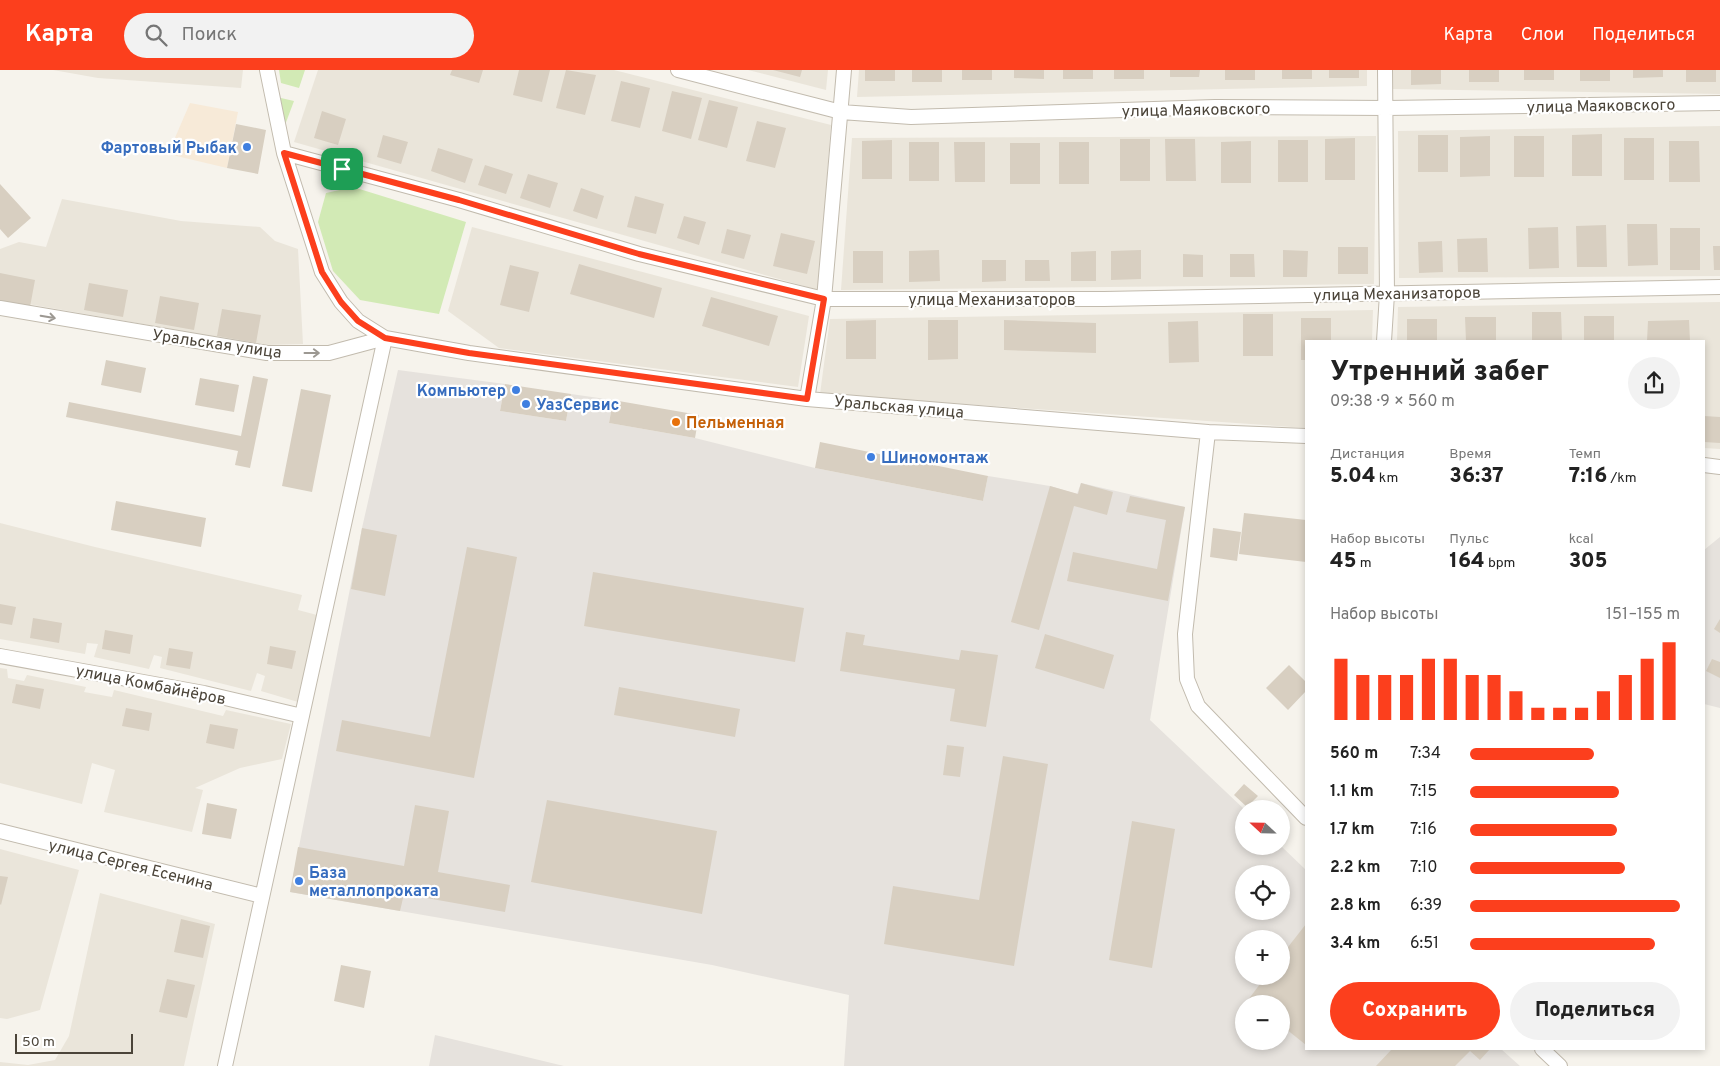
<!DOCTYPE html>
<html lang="ru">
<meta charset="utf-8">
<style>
:root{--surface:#fff;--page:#f2f2f2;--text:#222;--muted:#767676;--accent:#fc3f1d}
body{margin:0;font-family:Overpass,sans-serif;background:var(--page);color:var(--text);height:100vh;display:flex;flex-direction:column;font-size:19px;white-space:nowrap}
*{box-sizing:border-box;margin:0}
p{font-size:16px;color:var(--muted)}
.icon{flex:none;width:28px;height:28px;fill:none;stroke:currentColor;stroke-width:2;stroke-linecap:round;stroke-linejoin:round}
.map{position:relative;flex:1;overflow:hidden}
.details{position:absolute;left:1305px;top:270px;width:400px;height:710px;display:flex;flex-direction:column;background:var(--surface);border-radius:0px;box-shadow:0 2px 8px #0003}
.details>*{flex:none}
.needle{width:32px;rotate:292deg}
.buttons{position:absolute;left:1235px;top:730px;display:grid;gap:10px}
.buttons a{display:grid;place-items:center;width:55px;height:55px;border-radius:50%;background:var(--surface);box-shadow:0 2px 8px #0003;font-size:25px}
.scale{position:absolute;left:15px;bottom:12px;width:118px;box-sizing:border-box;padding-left:5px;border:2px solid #4b4439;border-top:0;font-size:14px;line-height:18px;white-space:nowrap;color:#4b4439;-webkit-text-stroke:4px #fff;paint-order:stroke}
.pin{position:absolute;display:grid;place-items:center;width:42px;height:42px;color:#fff;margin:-21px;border-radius:10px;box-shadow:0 2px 8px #0006}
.round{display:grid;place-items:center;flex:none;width:52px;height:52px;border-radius:26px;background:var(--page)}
.summary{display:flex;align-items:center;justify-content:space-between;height:85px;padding:0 25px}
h1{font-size:28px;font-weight:800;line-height:38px}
.stats{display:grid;grid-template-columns:repeat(3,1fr);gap:8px;height:85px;padding:5px 25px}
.stats div{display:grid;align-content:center}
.stats b{font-size:21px;font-weight:800}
.stats small{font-size:14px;font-weight:400}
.stats p{font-size:14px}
.chart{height:140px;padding:10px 25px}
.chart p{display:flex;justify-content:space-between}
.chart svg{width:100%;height:90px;margin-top:5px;stroke:var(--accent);stroke-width:6}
.action{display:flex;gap:10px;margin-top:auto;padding:10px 25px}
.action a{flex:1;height:58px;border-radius:30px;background:var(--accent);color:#fff;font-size:20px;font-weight:800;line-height:58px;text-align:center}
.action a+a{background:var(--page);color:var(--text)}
ul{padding:0 25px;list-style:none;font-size:16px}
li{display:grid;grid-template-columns:80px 60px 1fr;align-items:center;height:38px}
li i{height:12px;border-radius:6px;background:var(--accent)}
header{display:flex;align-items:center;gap:30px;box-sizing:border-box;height:70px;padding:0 25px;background:var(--accent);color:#fff}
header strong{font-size:24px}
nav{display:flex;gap:28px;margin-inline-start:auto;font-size:18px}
.search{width:350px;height:45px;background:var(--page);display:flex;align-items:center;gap:12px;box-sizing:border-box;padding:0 18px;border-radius:28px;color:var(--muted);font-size:19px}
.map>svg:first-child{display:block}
.residential{fill:#eae5da}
.commercial{fill:#f7ead8}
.industrial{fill:#e6e2dd;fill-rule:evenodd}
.green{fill:#d2eab5}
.building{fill:#d8cfc1}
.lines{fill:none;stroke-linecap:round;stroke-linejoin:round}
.minor-casing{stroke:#c2bbae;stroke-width:16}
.minor{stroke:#fff;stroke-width:14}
.oneway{stroke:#9c9892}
.route-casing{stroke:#fff;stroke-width:10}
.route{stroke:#fc3f1d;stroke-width:6}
.shop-dot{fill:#3f7fe0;stroke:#fff;stroke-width:2}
.food-dot{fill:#e8710a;stroke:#fff;stroke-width:2}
.labels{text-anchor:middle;stroke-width:4.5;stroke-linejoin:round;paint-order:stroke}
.street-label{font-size:16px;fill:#4b4439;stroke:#fff}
.shop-label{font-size:16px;font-weight:bold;fill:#366cbe;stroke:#fff;text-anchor:start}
.food-label{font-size:16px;font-weight:bold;fill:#c56008;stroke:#fff;text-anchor:start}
</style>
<header>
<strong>Карта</strong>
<div class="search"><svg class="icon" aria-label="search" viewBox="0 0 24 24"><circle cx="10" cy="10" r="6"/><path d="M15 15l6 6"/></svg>Поиск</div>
<nav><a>Карта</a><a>Слои</a><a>Поделиться</a></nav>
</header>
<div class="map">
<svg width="1720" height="996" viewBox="0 0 1720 996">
<rect width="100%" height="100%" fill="#f6f3ec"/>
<path class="residential" d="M53,0H243L241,18L98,8Z
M318,0H614L831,55L818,220L294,72Z
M748,0H828L826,20Z
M859,0H1367V16L857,27Z
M1392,0H1720V24L1392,19Z
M1720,56V206L1399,208L1398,61Z
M1376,66L1374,214L841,220L852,68Z
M62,129L181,151L260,157L275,171L298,179L303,274L262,275L0,229V179L19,172L46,177Z
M472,157L809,246L798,317L499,278L448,241Z
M1720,232V379L1704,378V271H1397L1398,237Z
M1373,240L1372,271H1306V358L820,324L830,249Z
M0,453L95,477L302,525L298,540L317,545L298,632L261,621L265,606L257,603L251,621L160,598L162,587L154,585L149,599L94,587L98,574L87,573L85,584L0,569Z
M0,598L7,599L8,608L24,611L27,605L86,617L84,622L112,627L114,620L223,646L226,640L291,654L282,689L240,698L195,718L203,720L192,762L104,742L115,700L92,693L82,734L0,713Z
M0,779L79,800L40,940L7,949L0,948Z
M100,823L215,854L184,996H0V992L28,995L55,990L69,966Z"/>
<path class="commercial" d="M190,33L238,42L227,98L168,84Z"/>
<path class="industrial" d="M398,300L505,314L500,341L566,351L571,324L613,330L609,353L695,368L815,398L983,431L988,406L1050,416L1077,424L1081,413L1185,437L1150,650L1244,739V776H1281L1306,800V979H1501L1520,996H844L849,925L712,895L290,822L362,458ZM1244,804H1281V841H1244ZM1244,869H1281V906H1244ZM1244,934H1281V971H1244Z
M1720,467V638L1704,634V480Z
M435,965L564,996H429Z"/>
<path class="green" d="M279,0H305L299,18L281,13Z
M281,28L294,31L285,55L281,42Z
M353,117L466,152L439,244L360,230L333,201L318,152L326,123Z"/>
<path class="building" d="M452,0H483L479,13L450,5Z
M519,0H550L542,32L513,25Z
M566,0L596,5L585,45L556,38Z
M773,0H802L800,7Z
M865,0H895V11H865Z
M912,0H942V12H912Z
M962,0H992V10H962Z
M1014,0H1044V9L1014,8Z
M1063,0H1093V9H1063Z
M1114,0H1144V9H1114Z
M1170,0H1200L1199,7H1170Z
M1225,0H1255V10H1225Z
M1282,0H1312V9H1282Z
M1329,0H1359V8H1329Z
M1411,0H1441V14L1411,15Z
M1469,0H1499V12H1469Z
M1524,0H1554V10H1524Z
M1580,0H1610V11H1580Z
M1633,0H1663V7L1633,8Z
M1686,0H1716V12H1686Z
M621,11L650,18L640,58L611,51Z
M672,21L702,28L691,69L662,61Z
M709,30L738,37L727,78L698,70Z
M322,41L346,49L338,75L314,68Z
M757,51L786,58L775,98L746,91Z
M236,54L266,60L258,104L227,98Z
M1602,64V106H1572V65Z
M383,65L408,72L401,94L377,87Z
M1418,65H1448V102H1418Z
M1490,66V106L1460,107V67Z
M1514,66H1544V107H1514Z
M1355,68V110H1325V69Z
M1624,68H1654V110H1624Z
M1120,69H1150V111H1120Z
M1165,69H1195L1196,111H1166Z
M892,70V109H862V71Z
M1278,70H1308V112H1278Z
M1251,71V113H1221V72Z
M1669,71H1699L1700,112H1669Z
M909,72H939V111H909Z
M954,72H985V112H955Z
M1059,72H1089V114H1059Z
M1010,73H1040V114H1010Z
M438,78L473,89L465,113L431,101Z
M485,95L513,104L506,124L478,115Z
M528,104L558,113L550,138L520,128Z
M0,114L31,148L8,168L0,159Z
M581,118L604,126L597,149L573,141Z
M635,126L664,134L656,164L627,157Z
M684,146L706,152L699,175L677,168Z
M1627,154H1657L1658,195L1628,196Z
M1606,155L1607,197H1577L1576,156Z
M1558,157L1559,198L1529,199L1528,158Z
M1670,158H1700V200H1670Z
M727,159L751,165L744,189L721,183Z
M781,163L815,171L807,204L773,196Z
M1487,168L1488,202H1458L1457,169Z
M1442,171L1443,202L1419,203L1418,172Z
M1713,176H1720V200H1714Z
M1338,177H1368V204H1338Z
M939,180L940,211L909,212V181Z
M1141,180V209L1111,210V181Z
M1283,180L1308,181L1307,207H1283Z
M853,181H883V213H853Z
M1096,181V211H1071V182Z
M1183,184L1203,185V207H1183Z
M1230,184H1254L1255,207H1230Z
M982,190H1006V211L982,212Z
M1025,190H1049L1050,211H1025Z
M579,194L662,218L654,248L570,224Z
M510,195L539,202L529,242L500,235Z
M0,203L35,210L30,237L0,231Z
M89,213L128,220L123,247L84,240Z
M160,226L199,233L194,260L155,253Z
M711,227L778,246L769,276L702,256Z
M222,239L261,245L256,273L217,266Z
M1532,242H1561L1562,271H1532Z
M1243,244H1273V286H1243Z
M1584,246H1614V271H1584Z
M1465,247H1496V271H1466Z
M1301,248H1331V271H1306V290H1301Z
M1407,249H1437V271H1407Z
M876,250V289H846V251Z
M928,250H958V289L928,290Z
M1004,250L1096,253V283L1004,280Z
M1689,250L1690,271H1647L1648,251Z
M1198,251L1199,292L1169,293L1168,252Z
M106,290L146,298L141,323L101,315Z
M253,306L268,309L250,398L235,395L238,381L66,347L69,332L241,366Z
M200,308L239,315L234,342L195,335Z
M505,314L571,324L566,351L500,341Z
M301,319L331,325L312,422L282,416Z
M613,330L699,345L695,368L609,353Z
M1704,346L1720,347V373L1704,372Z
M820,372L988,406L983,431L815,398Z
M1081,413L1113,422L1107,445L1074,436L1039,560L1011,552L1050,416L1078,424Z
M1130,426L1185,437L1168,531L1067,511L1073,482L1157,499L1166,450L1126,442Z
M116,431L206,448L201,477L111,460Z
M1244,443L1306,450V492L1239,484Z
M362,458L397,465L385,526L351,519Z
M1213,458L1241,462L1237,491L1210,487Z
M467,477L517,487L474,708L336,681L342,650L430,667Z
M593,502L804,538L795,592L584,556Z
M0,534L16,537L12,555L0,553Z
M33,548L62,553L59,573L30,568Z
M1720,549V563L1714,559Z
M105,560L133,565L130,584L102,579Z
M846,562L865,565L863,575L959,590L961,580L998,585L986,657L950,651L955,619L840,601Z
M1045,564L1114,585L1104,619L1035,598Z
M270,576L296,581L292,599L267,594Z
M169,578L193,582L190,599L166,595Z
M1712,589L1720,592V608L1706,601Z
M1289,595L1306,612V621L1288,640L1266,618Z
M16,614L44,619L40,639L12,633Z
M619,617L740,639L735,667L614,645Z
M126,638L152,643L149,661L122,656Z
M210,654L238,659L234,679L206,673Z
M947,675L964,677L960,707L943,705Z
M1003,686L1048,694L1014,896L884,874L893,816L979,830Z
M1244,714L1258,726L1247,737L1234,725Z
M547,730L717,761L702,844L531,812Z
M207,733L237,739L231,769L202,764Z
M415,735L449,741L438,802L510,815L505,842L404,824L400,841L290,822L298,777L404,796Z
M1132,751L1175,759L1152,898L1109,890Z
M0,806L8,807L1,835L0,834Z
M181,849L210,856L203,888L174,882Z
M1306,854V975L1281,955V934H1253L1248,930L1266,906H1281V886Z
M341,895L371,901L364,938L334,931Z
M167,909L195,915L187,948L159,942Z
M1392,979H1490L1480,990L1470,981L1455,996H1376Z"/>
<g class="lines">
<g class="minor-casing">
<path id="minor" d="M267,0L284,83L322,202L341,232L358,251L385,268
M678,0L841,42L911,47L1215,37L1387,38L1720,33
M284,83L459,130L639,184L824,229H1104L1720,217
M0,238L267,283H329L385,268L469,283L807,329L1208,362L1306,366
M1384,271L1387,224L1385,0
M807,329L824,229L844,0
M1208,362L1185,564L1187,609L1198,636L1306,748
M1704,395L1720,397
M0,586L204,623L302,646
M0,761L262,826
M1542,979L1560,996
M225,996L385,268"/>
</g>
<use href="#minor" class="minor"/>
</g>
<defs><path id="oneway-shaft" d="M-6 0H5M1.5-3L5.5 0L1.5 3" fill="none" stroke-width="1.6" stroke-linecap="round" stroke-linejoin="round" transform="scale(1.25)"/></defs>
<g class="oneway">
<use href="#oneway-shaft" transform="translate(48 247) rotate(10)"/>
<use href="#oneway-shaft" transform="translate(312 283)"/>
</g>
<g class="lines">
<g class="route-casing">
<path id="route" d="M284,83L459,130L639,184L824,229L807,329L469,283L385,268L358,251L341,232L322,202Z"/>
</g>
<use href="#route" class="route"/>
</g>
<g class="shop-dot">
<circle cx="247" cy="77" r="5"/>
<circle cx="516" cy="320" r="5"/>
<circle cx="526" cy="334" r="5"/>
<circle cx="871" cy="387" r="5"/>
<circle cx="299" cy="811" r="5"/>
</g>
<circle class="food-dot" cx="676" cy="352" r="5"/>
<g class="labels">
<g class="street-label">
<text transform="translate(1601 35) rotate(-1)" y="6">улица Маяковского</text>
<text transform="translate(1196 39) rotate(-1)" y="6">улица Маяковского</text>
<text transform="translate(1397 223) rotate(-1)" y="6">улица Механизаторов</text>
<text x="992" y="235">улица Механизаторов</text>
<text transform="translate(217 273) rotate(8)" y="6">Уральская улица</text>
<text transform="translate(899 336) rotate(5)" y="6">Уральская улица</text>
<text transform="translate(151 614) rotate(11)" y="6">улица Комбайнёров</text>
<text transform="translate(131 794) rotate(14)" y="6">улица Сергея Есенина</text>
</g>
<g class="shop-label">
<text x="237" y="83" text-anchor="end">Фартовый Рыбак</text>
<text x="506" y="326" text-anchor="end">Компьютер</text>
<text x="536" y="340">УазСервис</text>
<text x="881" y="393">Шиномонтаж</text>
<text x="309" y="808">База<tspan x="309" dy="18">металлопроката</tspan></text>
</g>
<g class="food-label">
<text x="686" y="358">Пельменная</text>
</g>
</g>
</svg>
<div class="buttons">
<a><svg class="needle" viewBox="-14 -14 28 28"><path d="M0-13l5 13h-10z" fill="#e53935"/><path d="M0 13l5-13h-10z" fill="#767676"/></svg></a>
<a><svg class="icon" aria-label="locate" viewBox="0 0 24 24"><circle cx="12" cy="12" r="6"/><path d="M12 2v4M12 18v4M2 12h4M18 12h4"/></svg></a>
<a>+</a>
<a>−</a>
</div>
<div class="scale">50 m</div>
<div class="pin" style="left:342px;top:99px;background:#1e9e55"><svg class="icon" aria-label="arrive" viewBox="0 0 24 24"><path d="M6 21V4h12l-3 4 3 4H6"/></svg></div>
<section class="details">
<div class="summary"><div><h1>Утренний забег</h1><p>09:38 · 9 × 560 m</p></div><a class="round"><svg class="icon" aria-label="share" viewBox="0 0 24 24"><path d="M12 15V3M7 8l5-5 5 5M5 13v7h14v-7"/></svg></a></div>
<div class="stats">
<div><p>Дистанция</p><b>5.04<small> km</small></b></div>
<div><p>Время</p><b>36:37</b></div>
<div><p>Темп</p><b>7:16<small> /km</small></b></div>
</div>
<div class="stats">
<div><p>Набор высоты</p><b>45<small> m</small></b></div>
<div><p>Пульс</p><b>164<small> bpm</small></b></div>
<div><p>kcal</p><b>305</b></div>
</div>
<div class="chart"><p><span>Набор высоты</span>151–155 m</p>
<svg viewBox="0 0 160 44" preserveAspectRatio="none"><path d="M5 44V14M15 44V22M25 44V22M35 44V22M45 44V14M55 44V14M65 44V22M75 44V22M85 44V30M95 44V38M105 44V38M115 44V38M125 44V30M135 44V22M145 44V14M155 44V6"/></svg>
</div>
<ul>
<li><b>560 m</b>7:34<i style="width:59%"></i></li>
<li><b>1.1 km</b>7:15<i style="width:71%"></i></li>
<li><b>1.7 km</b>7:16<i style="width:70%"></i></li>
<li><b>2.2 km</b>7:10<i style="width:74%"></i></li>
<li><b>2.8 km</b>6:39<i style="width:100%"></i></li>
<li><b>3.4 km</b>6:51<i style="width:88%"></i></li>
</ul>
<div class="action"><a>Сохранить</a><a>Поделиться</a></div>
</section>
</div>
